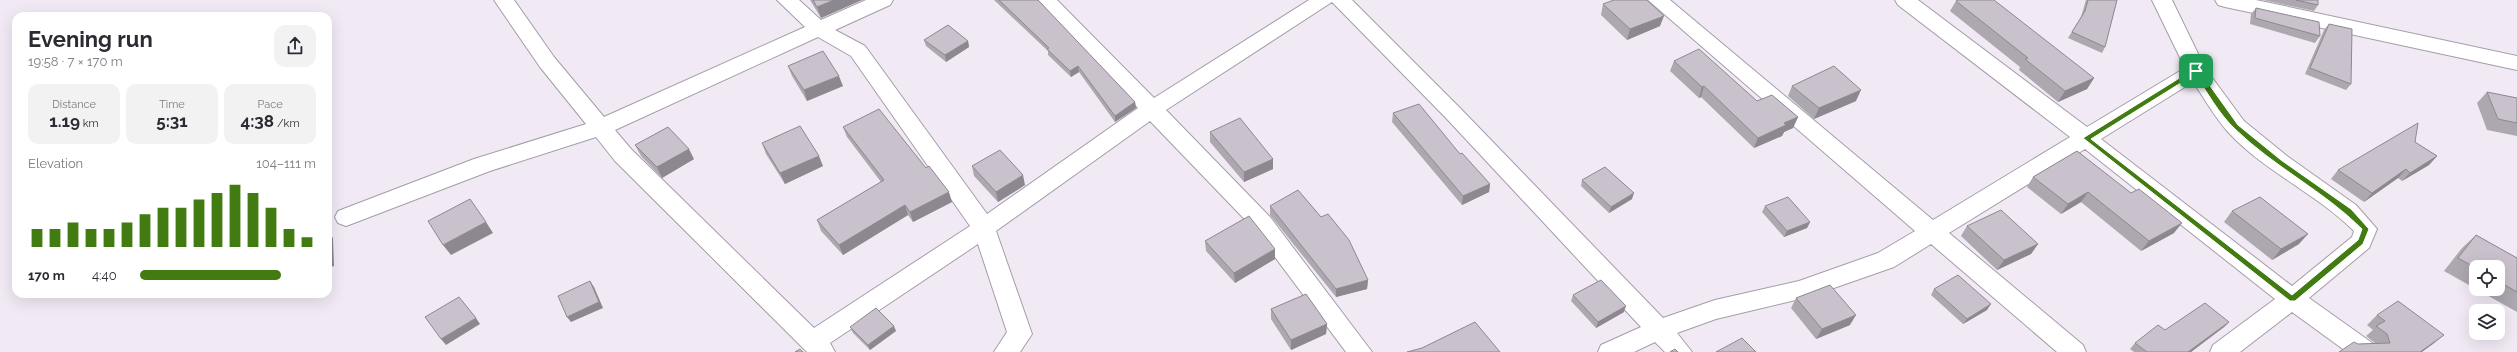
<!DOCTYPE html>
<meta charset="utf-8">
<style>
:root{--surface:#fff;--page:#f2f2f3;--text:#2b2b33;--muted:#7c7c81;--accent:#427b11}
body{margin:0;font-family:Raleway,sans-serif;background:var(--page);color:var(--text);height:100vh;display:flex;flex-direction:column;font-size:15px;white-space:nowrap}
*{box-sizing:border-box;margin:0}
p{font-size:13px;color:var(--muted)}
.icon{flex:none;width:22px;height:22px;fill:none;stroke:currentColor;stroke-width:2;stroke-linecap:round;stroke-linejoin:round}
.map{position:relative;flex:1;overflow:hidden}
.panel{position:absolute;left:12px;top:12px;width:320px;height:286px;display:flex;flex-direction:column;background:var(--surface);border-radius:12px;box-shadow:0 4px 16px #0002}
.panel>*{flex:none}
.tools{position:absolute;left:2469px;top:260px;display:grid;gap:8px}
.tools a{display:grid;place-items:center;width:36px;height:36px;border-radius:8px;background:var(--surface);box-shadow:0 4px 16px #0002;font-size:20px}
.pin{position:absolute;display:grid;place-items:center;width:34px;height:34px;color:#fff;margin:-17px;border-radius:8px;box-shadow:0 2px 6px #0006}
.round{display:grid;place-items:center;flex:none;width:42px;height:42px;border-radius:12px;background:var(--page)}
.summary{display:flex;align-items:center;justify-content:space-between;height:68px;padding:0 16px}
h1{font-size:22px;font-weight:700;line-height:30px}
.metrics{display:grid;grid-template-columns:repeat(3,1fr);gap:6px;height:68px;padding:4px 16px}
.metrics div{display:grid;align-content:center;border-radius:10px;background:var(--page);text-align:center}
.metrics b{font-size:17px;font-weight:700}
.metrics small{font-size:11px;font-weight:400}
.metrics p{font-size:11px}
.chart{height:112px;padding:8px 16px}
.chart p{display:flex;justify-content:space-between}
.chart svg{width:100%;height:72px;margin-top:4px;stroke:var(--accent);stroke-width:6}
ul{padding:0 16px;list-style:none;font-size:13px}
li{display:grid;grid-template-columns:64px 48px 1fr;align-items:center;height:30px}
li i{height:10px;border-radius:5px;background:var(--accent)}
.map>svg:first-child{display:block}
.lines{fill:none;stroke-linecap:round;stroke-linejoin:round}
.minor-casing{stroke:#a49da8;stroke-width:2}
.minor{fill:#fff;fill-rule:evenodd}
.wall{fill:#ada7b0;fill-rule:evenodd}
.shaded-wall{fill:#8d8890}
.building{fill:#c9c2cd;stroke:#8d8890}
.route{fill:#427b11;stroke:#fff;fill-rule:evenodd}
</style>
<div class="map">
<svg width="2517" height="352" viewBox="0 0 2517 352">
<rect width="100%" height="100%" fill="#f1eaf5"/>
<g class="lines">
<g class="minor-casing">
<path id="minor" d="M494,0H514L554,57L604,117L805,27L777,0H799L821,20L866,0H893L890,5L835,30L865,46L987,214L1138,108L1036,0H1057L1154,98L1309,0H1352L1460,108L1663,318L1715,300L1799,281L1878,253L1915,231L1648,0H1670L1933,220L2070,137L1898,5L1895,0H1918L2087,127L2185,68L2152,0H2172L2205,68L2244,121L2287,156L2356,205L2377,229L2369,248L2309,298L2375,345L2378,352H2347L2292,312L2240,352H2210L2213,345L2275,299L2085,149L1949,233L2083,345L2086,352H2057L1931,244L1894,267L1808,297L1716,319L1677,333L1692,352H1665L1655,342L1634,352H1598L1601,345L1641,327L1446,118L1332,2L1166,110L1270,217L1372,352H1346L1254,229L1150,121L996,231L1032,334L1020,352H994L1007,332L978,244L830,343L835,352H807L615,161L596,137L490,171L354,223L346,226L338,223L335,217L338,211L474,159L586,124L540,67ZM818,37L851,56L970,226L814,328L631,149L615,130ZM2193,82C2205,99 2215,118 2229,133C2264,171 2317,194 2354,231L2352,237L2292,286L2101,139Z
M2215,0H2256L2517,56V70L2225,7L2218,5Z"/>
</g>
<use href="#minor" class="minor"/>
</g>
<path class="wall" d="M810,0H862L821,18Z
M994,0H1038L1135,102L1136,108L1115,122L1079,72L1071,77L1048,55V51Z
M2086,0H2117L2105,47L2102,53L2068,38L2081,17Z
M2263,0H2318V5L2314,11Z
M1956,1L2094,78L2087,89L2058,102L2019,70L2020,67L1950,11Z
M1603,4L1660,26L1627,40L1601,15Z
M2256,8L2320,36L2315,43L2250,24L2251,14Z
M2329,24L2351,84L2346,90L2305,74L2324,30Z
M924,40L968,41L969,47L946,62L926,46Z
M1674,61L1757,101L1798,117L1793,128L1784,132L1782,136L1754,148L1701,97L1699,98L1670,71Z
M788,66L843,86L807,101L792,76Z
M1792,86L1856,101L1814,119L1788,96Z
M2487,92L2517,98V136L2487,130L2477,103Z
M1393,113L1460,154L1490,184L1489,192L1462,205L1392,122Z
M843,127L952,202L913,222L908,215L843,255L821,231L817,220L881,182L847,137Z
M1210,132L1273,159V169L1244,182L1210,142Z
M2415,142L2437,156L2429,165L2402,181L2398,178L2364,202L2331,179L2338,170Z
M762,143L823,166L785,184L766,154Z
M635,145L694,159L662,178L641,156Z
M2077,151L2174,233L2141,251L2081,202L2061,214L2027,187L2033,177Z
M972,166L1025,185L998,202L974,176Z
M1582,180L1632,199L1609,213L1581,186Z
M1270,206L1368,280L1367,289L1336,297L1270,215Z
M1765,206L1810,222L1807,228L1784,237L1762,212Z
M2232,211L2299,244L2272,260L2224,222Z
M1967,226L2038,244L2031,254L1997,270L1961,236Z
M2476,235L2517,258V312L2444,271L2462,248ZM2476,267H2498V289H2476Z
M1205,241L1275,259L1235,283L1206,251Z
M1934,289L1987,310L1963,324L1931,295Z
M1573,295L1624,312L1596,328L1571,301Z
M1796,298L1850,325L1816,339L1791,308Z
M1271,309L1327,324L1326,334L1291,350L1271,319Z
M2377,315L2433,344L2339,352L2358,344L2375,343L2366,336L2373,330L2367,325Z
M2229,322L2224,327L2191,352H2134L2130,349L2135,343L2165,330Z
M850,327L896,331L870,350L853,333Z"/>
<path class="shaded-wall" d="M834,0H862L821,18L817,7Z
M1664,16L1660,26L1627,40L1630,29Z
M968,41L969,47L946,62L945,55Z
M1078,66L1079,72L1071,77L1070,71Z
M839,76L843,86L807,101L804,90Z
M2094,78L2087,89L2058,102L2065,91Z
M1704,86L1701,97L1699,98L1702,87Z
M1861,90L1856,101L1814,119L1819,108Z
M1135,102L1136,108L1115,122V116Z
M1798,117L1793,128L1784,132L1782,136L1754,148L1758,138L1784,123Z
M689,149L694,159L662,178L657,167Z
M819,156L823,166L785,184L780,173Z
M2437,156L2429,165L2402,181L2410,173Z
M1273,159V169L1244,182V172Z
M2406,169L2398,178L2364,202L2372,193Z
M1023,175L1025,185L998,202L996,192Z
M1490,184L1489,192L1462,205L1463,196Z
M949,192L952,202L913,222L910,212Z
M2088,192L2081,202L2061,214L2068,204Z
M1634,193L1632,199L1609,213L1611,207Z
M905,205L908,215L843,255L839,245Z
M486,222L493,233L451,255L443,245Z
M1810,222L1807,228L1784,237L1787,231Z
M2182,223L2174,233L2141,251L2149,241Z
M328,232L333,238L334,266L328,268Z
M2308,234L2299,244L2272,260L2281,249Z
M2038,244L2031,254L1997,270L2004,260Z
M1275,249V259L1235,283L1234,273Z
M1368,280L1367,289L1336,297V289Z
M590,281L594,287L603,308L571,322L567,317Z
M1991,304L1987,310L1963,324L1967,319Z
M1626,306L1624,312L1596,328L1598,322Z
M1856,315L1850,325L1816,339L1822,329Z
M476,318L480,324L446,345L441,339Z
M2229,322L2224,327L2191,352H2188Z
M1327,324L1326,334L1291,350V340Z
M894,326L896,331L870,350L868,345Z
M2444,335L2433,344L2422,352H2420Z"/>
<path class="building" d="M813,0H834L817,7Z
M999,0H1038L1135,102L1115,116L1078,66L1070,71L1047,49L1049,48Z
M1614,0H1647L1664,16L1630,29L1603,4Z
M1958,0H1994L2094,78L2065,91L2025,59L2028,58L1956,1Z
M2088,0H2117L2105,47L2072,32L2085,11Z
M2296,0H2318V5Z
M2256,8L2319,22L2320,36L2255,18Z
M2329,24L2352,29L2351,84L2310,68Z
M948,25L968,41L945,55L924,40Z
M1699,49L1757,101L1772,95L1798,117L1784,123L1786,125L1758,138L1704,86L1702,87L1674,61Z
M823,51L839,76L804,90L788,66Z
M1834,66L1861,90L1819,108L1792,86Z
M2487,92L2517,98V123L2498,119Z
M1419,104L1460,154L1462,153L1490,184L1463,196L1393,113Z
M879,109L926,168L929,166L949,192L910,212L905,205L839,245L817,220L884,180L843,127Z
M1240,118L1273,159L1244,172L1210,132Z
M2418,123L2415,142L2437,156L2410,173L2406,169L2372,193L2338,170Z
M800,126L819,156L780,173L762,143Z
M668,127L689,149L657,167L635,145Z
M1000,150L1023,175L996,192L972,166Z
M2077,151L2131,193L2139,189L2182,223L2149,241L2088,192L2068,204L2033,177Z
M1605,167L1634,193L1611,207L1582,180Z
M1298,190L1321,217L1328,214L1349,240L1368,280L1336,289L1270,206Z
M1788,197L1810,222L1787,231L1765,206Z
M2260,197L2308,234L2281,249L2232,211Z
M470,199L486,222L443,245L428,221Z
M2001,210L2038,244L2004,260L1967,226Z
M1249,216L1275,249L1234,273L1205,241Z
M2476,235L2517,258V292L2498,281V267H2476V268L2458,258Z
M328,237L329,260L328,261Z
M1958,275L1991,304L1967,319L1934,289Z
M1601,280L1626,306L1598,322L1573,295Z
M590,281L599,302L567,317L558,296Z
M1830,285L1856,315L1822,329L1796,298Z
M1306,294L1327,324L1291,340L1271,309Z
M459,297L476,318L441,339L425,317Z
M2398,301L2444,335L2420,352H2339L2354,342L2358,344L2390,343L2387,334L2376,326L2385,321L2377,315Z
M2205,303L2229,322L2188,352H2147L2135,343L2158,325L2165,330Z
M876,308L894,326L868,345L850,327Z
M1475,322L1500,352H1407L1422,348Z
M1742,338L1756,352H1716Z
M800,349L803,352H795Z
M1675,349L1678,352H1670Z"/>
<path class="route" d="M2194,69H2198L2238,125L2281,160L2351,209L2369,229L2363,244L2295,301H2290L2083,138ZM2195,74C2207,92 2219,114 2235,129C2274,167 2324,191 2362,229L2358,240L2292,295L2091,139Z"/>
</svg>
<div class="tools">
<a><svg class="icon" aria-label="locate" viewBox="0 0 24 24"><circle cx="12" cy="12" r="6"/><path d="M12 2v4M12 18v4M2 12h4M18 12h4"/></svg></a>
<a><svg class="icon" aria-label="layers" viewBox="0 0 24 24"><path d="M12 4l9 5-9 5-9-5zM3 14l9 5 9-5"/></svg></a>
</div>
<div class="pin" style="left:2196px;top:71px;background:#1e9e55"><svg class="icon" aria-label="arrive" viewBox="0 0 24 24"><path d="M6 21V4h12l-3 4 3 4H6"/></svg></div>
<section class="panel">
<div class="summary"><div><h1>Evening run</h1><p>19:58 · 7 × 170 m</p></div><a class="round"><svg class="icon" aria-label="share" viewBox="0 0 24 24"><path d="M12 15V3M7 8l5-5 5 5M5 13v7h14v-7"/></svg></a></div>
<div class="metrics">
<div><p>Distance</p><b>1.19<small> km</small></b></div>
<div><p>Time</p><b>5:31</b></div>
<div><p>Pace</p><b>4:38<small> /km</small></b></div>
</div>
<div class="chart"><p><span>Elevation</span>104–111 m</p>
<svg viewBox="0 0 160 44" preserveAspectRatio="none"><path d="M5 44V33M15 44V33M25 44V29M35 44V33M45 44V33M55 44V29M65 44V24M75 44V20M85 44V20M95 44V15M105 44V11M115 44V6M125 44V11M135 44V20M145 44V33M155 44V38"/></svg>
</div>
<ul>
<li><b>170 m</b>4:40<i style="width:80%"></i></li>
</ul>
</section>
</div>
